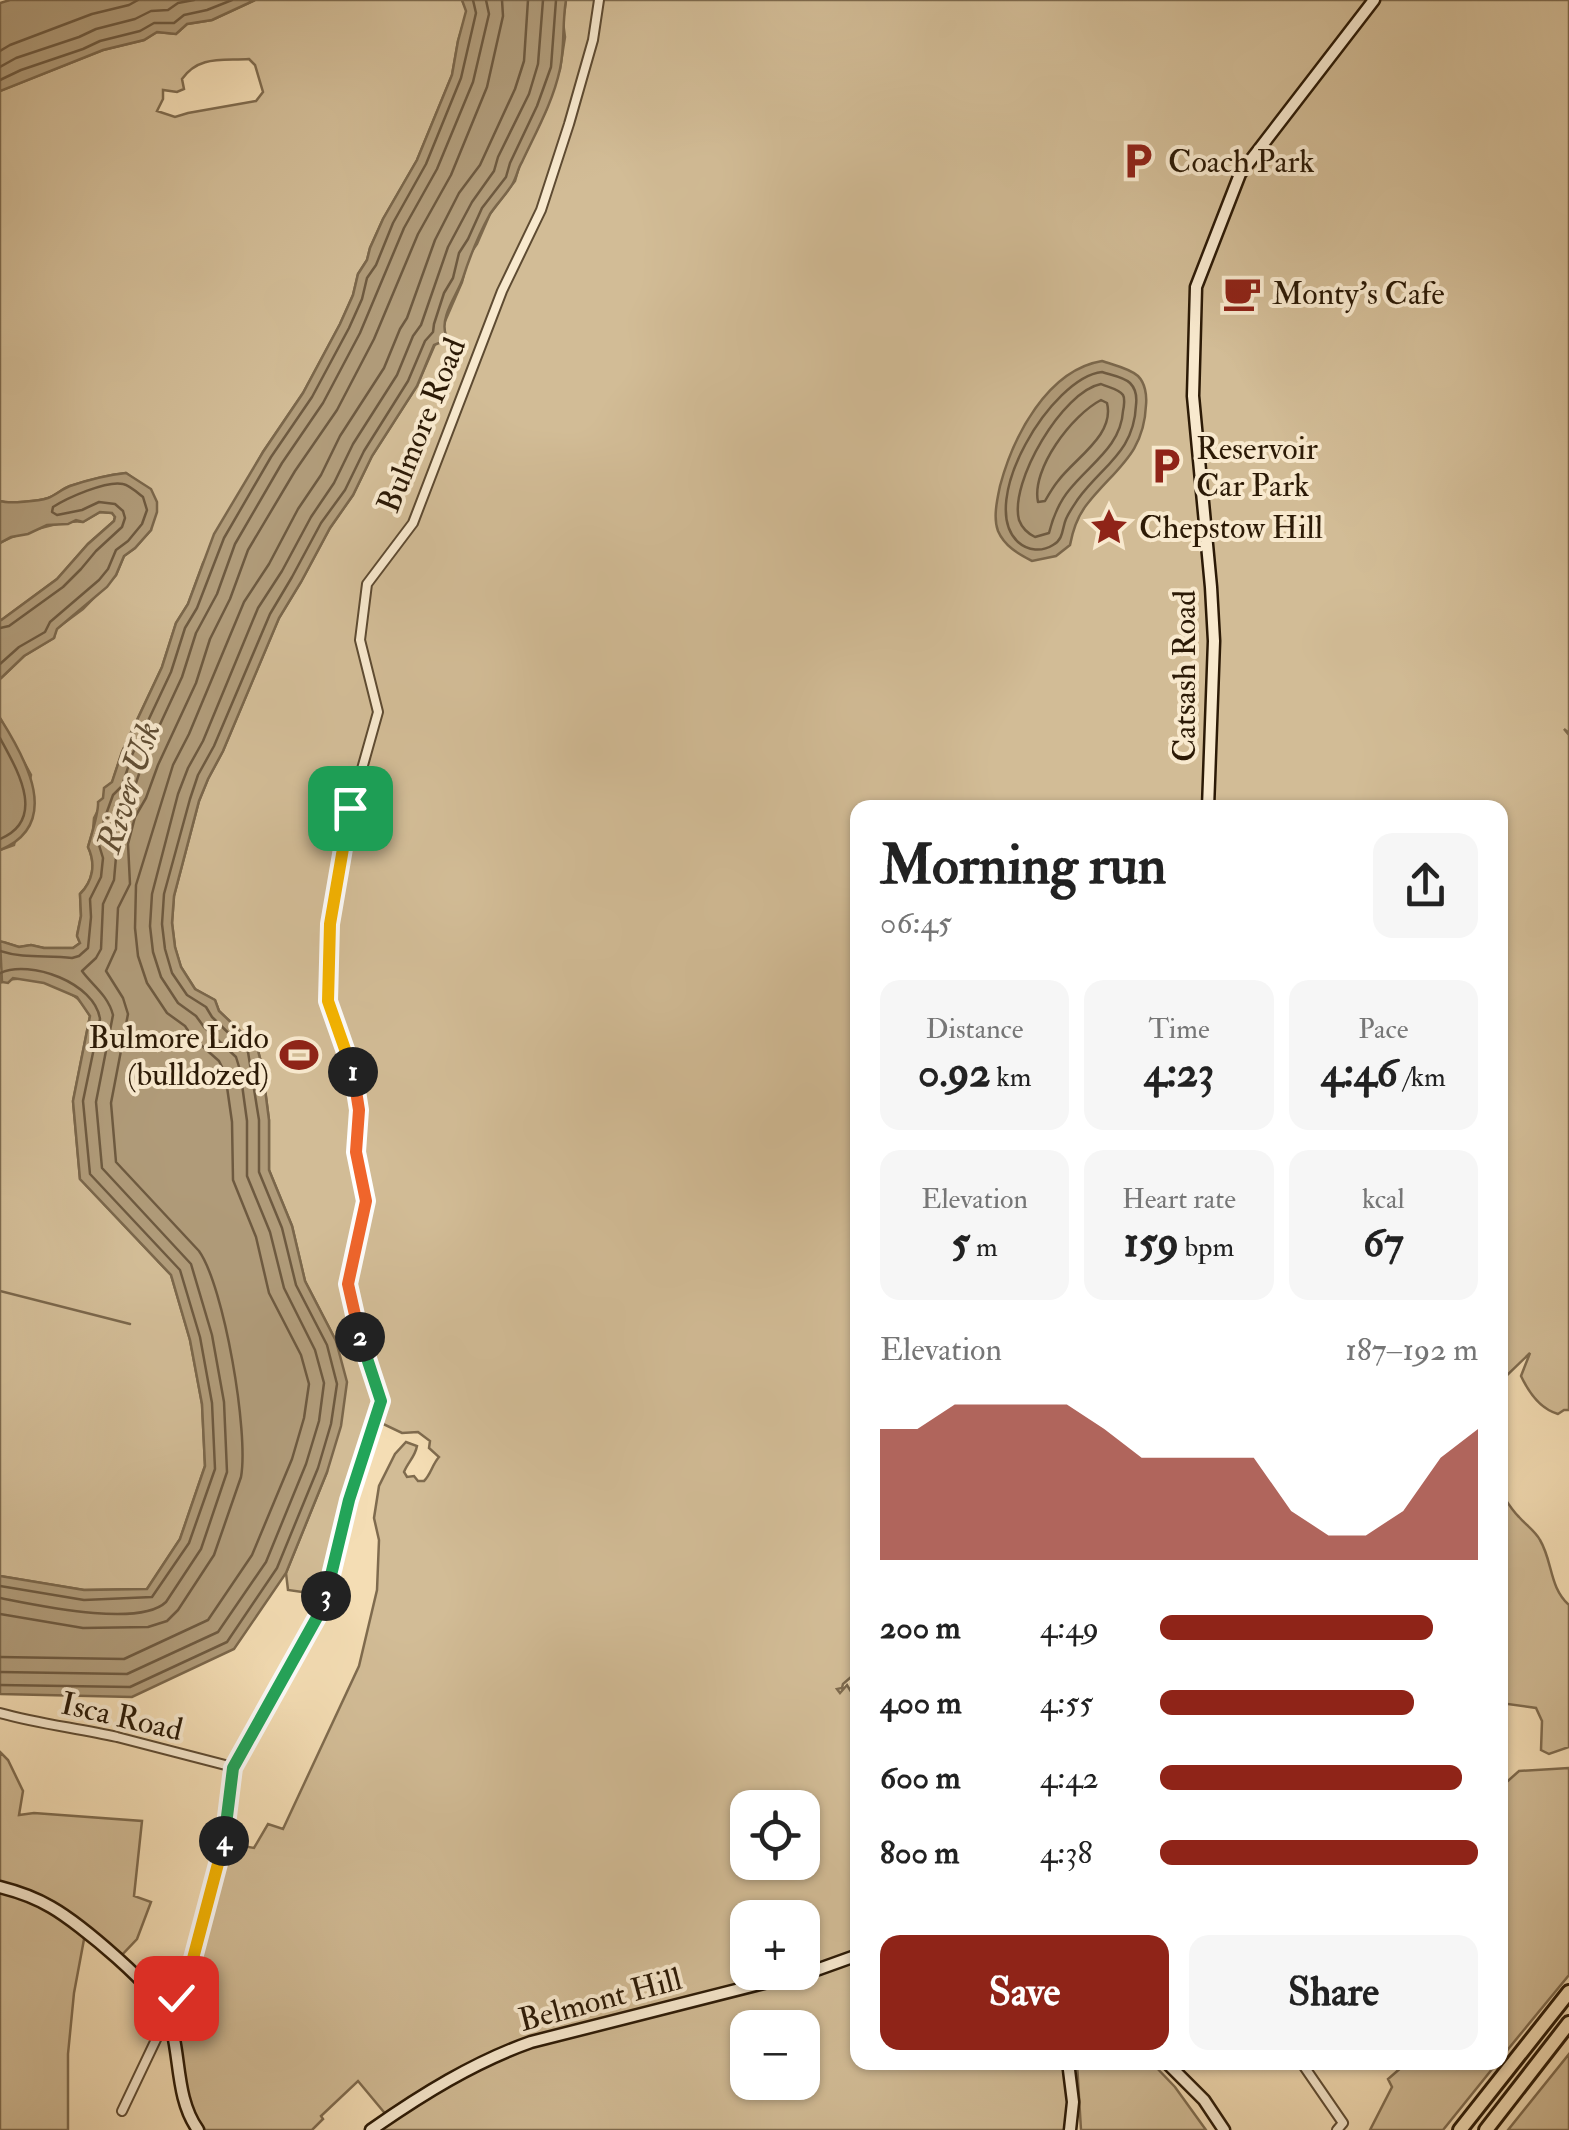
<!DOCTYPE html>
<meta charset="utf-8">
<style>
:root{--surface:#fff;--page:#f6f6f6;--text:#222;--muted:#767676;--accent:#8f2418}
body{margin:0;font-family:"IM FELL Double Pica",serif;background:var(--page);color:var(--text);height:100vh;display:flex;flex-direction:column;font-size:38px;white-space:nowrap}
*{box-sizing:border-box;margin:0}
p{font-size:32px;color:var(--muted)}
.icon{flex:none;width:55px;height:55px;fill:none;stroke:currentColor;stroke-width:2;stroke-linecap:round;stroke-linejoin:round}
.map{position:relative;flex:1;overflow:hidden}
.details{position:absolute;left:850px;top:800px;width:658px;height:1270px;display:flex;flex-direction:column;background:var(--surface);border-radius:20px;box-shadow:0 2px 8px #0004}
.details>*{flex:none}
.buttons{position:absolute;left:730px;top:1790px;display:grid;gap:20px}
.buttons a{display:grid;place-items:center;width:90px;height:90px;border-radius:20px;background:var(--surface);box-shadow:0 2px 8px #0004;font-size:50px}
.pin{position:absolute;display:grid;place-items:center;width:85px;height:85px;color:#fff;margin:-42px;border-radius:20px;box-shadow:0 5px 15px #0006}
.km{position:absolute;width:50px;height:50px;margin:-25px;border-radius:50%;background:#222;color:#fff;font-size:28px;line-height:50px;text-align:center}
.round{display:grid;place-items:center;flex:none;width:105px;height:105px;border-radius:20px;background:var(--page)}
.summary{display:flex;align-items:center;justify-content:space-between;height:170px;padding:0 30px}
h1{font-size:55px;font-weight:800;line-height:75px}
.metrics{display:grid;grid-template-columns:repeat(3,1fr);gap:15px;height:170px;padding:10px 30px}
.metrics div{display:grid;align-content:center;border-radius:20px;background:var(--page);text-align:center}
.metrics b{font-size:42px;font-weight:800}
.metrics small{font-size:28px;font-weight:400}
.metrics p{font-size:28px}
.chart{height:280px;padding:20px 30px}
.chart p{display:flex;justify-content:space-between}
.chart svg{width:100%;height:180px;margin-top:10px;fill:var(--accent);opacity:.7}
.action{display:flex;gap:20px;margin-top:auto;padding:20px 30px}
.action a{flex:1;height:115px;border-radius:20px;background:var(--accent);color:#fff;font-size:40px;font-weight:800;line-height:115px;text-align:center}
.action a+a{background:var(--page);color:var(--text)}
ul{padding:0 30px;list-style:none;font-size:32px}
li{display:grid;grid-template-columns:160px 120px 1fr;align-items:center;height:75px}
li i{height:25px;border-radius:12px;background:var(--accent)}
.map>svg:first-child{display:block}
.green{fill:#d2bc96;stroke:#7f6b4e;stroke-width:2.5;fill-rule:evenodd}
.water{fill:#b09b79;stroke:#7b674b;stroke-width:2.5}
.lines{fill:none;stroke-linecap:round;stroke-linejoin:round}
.shore{stroke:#6e5a40;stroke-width:2.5}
.stream{stroke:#7b674b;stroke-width:2.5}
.street-casing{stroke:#5e4b32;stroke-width:12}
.secondary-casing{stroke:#2c1a06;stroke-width:15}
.highway-casing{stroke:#2c1a06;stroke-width:18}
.street{stroke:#f8e9ce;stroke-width:8}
.secondary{stroke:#f8e9ce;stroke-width:10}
.highway{stroke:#f4ddb4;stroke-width:12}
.split-1-casing{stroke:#fff;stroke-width:20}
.split-2-casing{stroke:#fff;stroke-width:20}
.split-3-casing{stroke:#fff;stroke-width:20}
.split-4-casing{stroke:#fff;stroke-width:20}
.split-5-casing{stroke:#fff;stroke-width:20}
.split-1{stroke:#f5b400;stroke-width:12}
.split-2{stroke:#f0652b;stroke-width:12}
.split-3{stroke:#22a559;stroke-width:12}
.split-4{stroke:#22a559;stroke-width:12}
.split-5{stroke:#f5b400;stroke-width:12}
.labels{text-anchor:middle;stroke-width:8;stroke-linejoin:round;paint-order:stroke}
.poi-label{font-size:32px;fill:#2c1a06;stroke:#f8e9ce;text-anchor:start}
.street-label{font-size:32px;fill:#2c1a06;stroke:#f8e9ce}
.water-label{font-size:35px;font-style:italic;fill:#614e34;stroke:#f8e9ce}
</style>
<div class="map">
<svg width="1569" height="2130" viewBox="0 0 1569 2130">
<rect width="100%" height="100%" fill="#f4ddb4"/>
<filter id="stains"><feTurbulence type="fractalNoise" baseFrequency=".002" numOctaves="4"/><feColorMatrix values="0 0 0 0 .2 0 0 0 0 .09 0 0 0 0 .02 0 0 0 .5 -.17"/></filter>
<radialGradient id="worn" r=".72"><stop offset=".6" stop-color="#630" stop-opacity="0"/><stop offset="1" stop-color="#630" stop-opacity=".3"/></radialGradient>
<path class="green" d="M255,0H462L467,11L458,41L452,75L417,160L383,219L370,248L367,260L358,274L353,295L340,324L303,393L263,452L203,563L188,604L176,623L162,667L122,752L112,783L94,818L93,830L88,847C96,864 93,881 80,894L81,916L77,935L80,943L73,948H44L31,945L19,947L0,941V850L14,845L31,775L0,718V679L24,656L54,638L56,629L83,609L116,575L124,556L135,548L151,530L137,481L126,473C107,475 88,480 70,486C62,489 56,495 48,498C39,501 9,504 0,501V91L103,50L144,40L157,32L176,34L187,24L212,20ZM249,59L255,65L263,92L256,101L188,113L175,117L157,111L163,99V90L177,92L184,89L182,79C199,55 223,61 249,59Z
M566,0H1569V733L1564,729L1569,735V1410H1564L1558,1414C1540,1409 1529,1393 1521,1376L1530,1353L1500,1382V808H858V1671L843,1684L842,1688L837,1689L840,1693L847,1685L855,1698L857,1697V1950L803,1969L802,1918H748V1972H825L857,1960L858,2062L1064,2063L1068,2101L1066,2130H371L388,2117L358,2081L321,2116L323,2119L312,2130H198L191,2120L168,2014L191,1966L224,1843L254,1848L268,1824L283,1829L359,1666L377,1590L379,1540L374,1518L379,1486L395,1454L406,1442L417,1446C415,1457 408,1462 404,1472L407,1477L414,1476L418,1481H424C431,1474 432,1465 439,1457L429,1448L430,1441L418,1432L402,1433L375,1420L349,1499L325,1603L309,1593L288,1590L286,1573L327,1472L336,1341L305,1281L292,1226L269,1170V1120L262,1066L257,1047L219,1011L215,1000L195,989L181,967L175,947L172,923L174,896L199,801L208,779L223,751L279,618L301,582L330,528L353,495L372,456L417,386L462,282L468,257L477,244L490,214L515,181L519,167L546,110L560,69L565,37L563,22ZM748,1808H802V1862H748ZM748,2028H802V2082H748Z
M100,512L112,513L115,516L114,521L88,544L57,579L0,621V543C15,534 66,519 83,522Z
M0,973L2,982C23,973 56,984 74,996C81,1000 86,1009 90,1016L73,1101L80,1179L171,1275L190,1340L202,1404L205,1466L180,1539L147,1589L84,1590L0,1576Z
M1500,1491C1506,1500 1511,1509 1519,1517C1526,1525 1535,1531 1540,1540C1553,1562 1549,1587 1569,1605V1747L1549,1754L1541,1750L1542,1721L1536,1708L1500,1703Z
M0,1752L8,1760L23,1791L19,1815L34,1813L142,1821L134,1896L151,1902L137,1939L118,1959L85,1934L74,1993L68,2054V2130H0Z
M1569,1768V1975L1500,2059V1788L1519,1771Z
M1569,2054V2130H1508Z
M1077,2063H1152L1175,2087L1206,2130H1081Z
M1402,2063H1497L1443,2130H1370L1392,2087L1388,2079L1403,2066Z"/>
<path class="water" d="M10,0H255L212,20L187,24L176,34L157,32L144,40L103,50L0,91V3Z
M462,0H566C562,23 565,46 560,69C553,102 536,132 522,162C518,168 517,176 513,183C507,194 497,203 490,214C479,234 470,256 463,278C458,294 439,317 446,335L444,341L434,345L417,386L372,456L353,495L330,528L301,582L279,618L223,751L208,779L199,801L174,896L172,923L175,947L181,967L195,989L215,1000L219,1011L257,1047L262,1066L269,1120V1170L292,1226L305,1281L336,1341L347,1382L341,1426L327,1472L286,1573L234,1649L132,1697L0,1694V1576L84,1590L147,1589L180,1539L205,1466L202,1404L190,1340L171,1275L80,1179L73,1101L90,1016L77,997L44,983L13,978L8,983L2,982L0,941L19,947L31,945L44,948H73L80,943L77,936L81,916L80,894C93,881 96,864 88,847C91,836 99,812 98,802L103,798L104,788L112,782L122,752L162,667L176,623L188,604L214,534L263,452L303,393L340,324L353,295L358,274L367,260L370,248L383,219L417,160L452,75L458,41L466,11Z
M1102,361C1113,365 1129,368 1138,376C1145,383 1147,395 1146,405C1144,454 1116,468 1088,503C1078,515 1073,529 1070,545L1056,556L1032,561C1019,554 1005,547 998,531C993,518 997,500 1000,486C1013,437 1047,370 1102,361Z
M126,473L151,489L157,502V512L151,530L135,548L124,556L116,575L107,587L57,629L54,638L24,656L0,679V621L57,579L88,544L114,521L115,517L112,513L100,512L83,522L76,520L68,524L47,525L28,534L11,537L0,543V501C9,504 39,501 48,498C56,495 62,489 70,486C88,480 107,475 126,473Z
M0,718C26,759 63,824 0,850Z"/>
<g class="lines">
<path class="shore" d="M0,51L10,45L92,14L129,5L138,0
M0,67L16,58L79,37L96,29L135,19L151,11L168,10L178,3L194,0
M0,80L21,70L83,49L100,41L140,31L154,23H174L184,15L207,10L232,0
M1102,372C1111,375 1124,377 1130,383C1136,389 1137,397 1136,405C1134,452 1103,465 1078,499C1074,505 1069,512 1066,519C1062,528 1064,539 1053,545C1042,552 1028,551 1018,542C976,503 1052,377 1102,372Z
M1101,384C1107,387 1119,389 1123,395C1125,398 1124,407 1123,411C1121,446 1090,464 1070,489C1059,502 1053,517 1049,533L1035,537C1027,533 1022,528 1019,520C1009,482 1063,391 1101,384Z
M1101,400L1107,403C1115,435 1075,458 1058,481C1053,487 1049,494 1045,501L1038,502C1031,469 1072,415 1101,400Z
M0,628L9,626L63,587L81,569L96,551L122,527L125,518L123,511L115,504L99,502L82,510L57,515L52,512L53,507C67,498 107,480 123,484C129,485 138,493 143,497L147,510L142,524L128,541L116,550L108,569L99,580L50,622L45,632L19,647L0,664
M0,738C16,768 48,819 0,839
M0,951C24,959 47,955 72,958L79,956L88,948L91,917L90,899L101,877L103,858L99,845L104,820L113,795L122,786L132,755L171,672L185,628L197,608L224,538L271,457L312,397L349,328L362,299L367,278L376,265L393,223L426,164L461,78L476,13L473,0
M0,973C30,959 95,983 100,1019L83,1101L90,1174L180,1270L200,1337L212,1403L215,1469L189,1543L152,1597L84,1600L0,1586
M0,1598C36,1605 139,1628 166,1602L201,1549L227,1472L224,1402L212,1335L191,1264L102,1168L96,1102L113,1015C108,995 92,985 82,971L96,958L101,949L103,904L114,880L116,857L112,845L121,812L133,792L144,759L182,677L196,633L217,594L235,544L282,463L323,403L360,333L404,228L437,169L473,82L489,14L486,0
M0,1614L83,1628L148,1627L167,1621L178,1610L214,1555L241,1477C249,1433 224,1286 199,1251L116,1162L111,1103L128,1014L123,998L106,971L116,949L118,908L130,884L128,844L135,817L146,798L158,765L196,683L210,639L230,599L248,550L295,471L337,410L374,339L418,234L451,175L487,87L503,16L502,0
M0,1657L124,1659L208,1620L252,1555L292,1459L304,1418L309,1384L301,1355L269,1293L256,1237L233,1180L232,1122L225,1073L219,1061L193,1038L185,1026L167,1013L147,983L138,956L135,928L136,885L173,765L189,734L244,602L269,564L298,509L321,475L340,436L384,368L400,329L407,318L435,240L459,193L480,165L515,89L524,61L528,0
M0,1672L127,1674L218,1632L266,1562L306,1464L319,1421L324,1383L315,1350L284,1288L270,1232L247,1176V1121L240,1070L236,1057L204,1027L196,1016L178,1003L161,977L153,952L150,926L152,894L178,794L188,768L203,741L258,608L282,571L311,517L334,483L353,444L397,375L413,336L421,325L448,247L472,202L494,171L498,157L529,94L538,64L543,0
M0,1685L130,1687L227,1642L277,1568L318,1468L331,1424L337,1384L327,1345L296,1285L282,1228L259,1172V1120L248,1052L212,1017L206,1007L187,995L172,973L165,949L162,924L164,894L190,799L198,775L214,746L270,614L292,577L321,523L345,490L364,451L408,381L425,341L433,332L434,324L444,293L453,278L459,253L468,239L482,208L506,177L510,163L537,106L551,67L556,0"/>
<path class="stream" d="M0,1291L130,1324"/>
<g class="street-casing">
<path id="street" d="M0,1713C39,1724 78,1728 117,1737C156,1747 194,1757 233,1767
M1301,2062L1343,2123L1337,2130
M122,2111L191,1966L224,1843L233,1767L325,1603L349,1499L381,1401L358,1330L349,1285L366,1201L356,1152L359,1109L352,1067L328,1001L330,924L351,808L378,712L360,640L367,584L413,523L502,291L541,210L569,124L593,40L599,0"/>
</g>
<g class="secondary-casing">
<path id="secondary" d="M1208,808L1214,641L1211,587L1193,396L1196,287L1240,174L1374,0
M0,1887C16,1891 36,1898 51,1907C79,1923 159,1989 169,2018C181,2054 175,2098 198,2130
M1068,2062L1073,2102L1070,2130
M1166,2062L1204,2100L1224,2130
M371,2130C421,2095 474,2062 531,2042L819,1969L858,1955"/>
</g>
<g class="highway-casing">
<path id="highway" d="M1460,2130L1569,1992
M1486,2130L1569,2023"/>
</g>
<use href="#street" class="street"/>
<use href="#secondary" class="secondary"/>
<use href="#highway" class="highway"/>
</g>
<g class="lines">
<g class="split-1-casing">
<path id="split-1" d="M350,808L330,924L328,1001L353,1072"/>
</g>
<g class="split-2-casing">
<path id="split-2" d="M353,1072L359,1110L356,1152L366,1201L348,1284L360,1337"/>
</g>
<g class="split-3-casing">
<path id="split-3" d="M326,1596L349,1500L381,1401L360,1337"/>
</g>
<g class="split-4-casing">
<path id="split-4" d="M224,1841L233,1768L325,1603L326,1596"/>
</g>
<g class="split-5-casing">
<path id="split-5" d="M176,1998L191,1966L224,1841"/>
</g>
<use href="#split-1" class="split-1"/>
<use href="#split-2" class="split-2"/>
<use href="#split-3" class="split-3"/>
<use href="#split-4" class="split-4"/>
<use href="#split-5" class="split-5"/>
</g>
<defs>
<g id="parking-bare" transform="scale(3)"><path d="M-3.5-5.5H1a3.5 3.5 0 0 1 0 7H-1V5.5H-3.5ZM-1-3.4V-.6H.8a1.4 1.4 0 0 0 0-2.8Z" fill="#8f2418" stroke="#f8e9ce" stroke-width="2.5" paint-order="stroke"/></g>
<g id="cafe-bare" transform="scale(3)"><path d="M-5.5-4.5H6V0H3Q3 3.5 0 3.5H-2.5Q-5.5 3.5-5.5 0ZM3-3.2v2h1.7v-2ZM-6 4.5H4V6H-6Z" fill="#8f2418" stroke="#f8e9ce" stroke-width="2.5" paint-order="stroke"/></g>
<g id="sight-bare" transform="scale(3)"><path d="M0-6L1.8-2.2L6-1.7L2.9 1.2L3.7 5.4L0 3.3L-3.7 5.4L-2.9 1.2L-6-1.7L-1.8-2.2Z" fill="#8f2418" stroke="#f8e9ce" stroke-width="2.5" paint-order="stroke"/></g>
<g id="stadium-bare" transform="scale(3)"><path d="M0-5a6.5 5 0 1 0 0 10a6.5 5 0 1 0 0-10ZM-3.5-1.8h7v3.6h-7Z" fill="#8f2418" stroke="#f8e9ce" stroke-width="2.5" paint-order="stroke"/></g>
</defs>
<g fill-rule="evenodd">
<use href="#parking-bare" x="1138" y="161"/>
<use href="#cafe-bare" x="1242" y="293"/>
<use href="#parking-bare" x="1166" y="466"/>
<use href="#sight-bare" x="1109" y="527"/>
<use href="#stadium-bare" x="299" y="1055"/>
</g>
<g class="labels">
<g class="poi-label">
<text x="1168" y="172">Coach Park</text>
<text x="1272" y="304">Monty's Cafe</text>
<text x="1196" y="459">Reservoir<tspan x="1196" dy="37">Car Park</tspan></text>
<text x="1139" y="538">Chepstow Hill</text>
<text x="269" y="1048" text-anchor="end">Bulmore Lido<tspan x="269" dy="37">(bulldozed)</tspan></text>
</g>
<g class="street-label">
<text transform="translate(421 425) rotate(-68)" y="11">Bulmore Road</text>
<text transform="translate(1184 676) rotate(-90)" y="11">Catsash Road</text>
<text transform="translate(122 1716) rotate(13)" y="11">Isca Road</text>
<text transform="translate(600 1999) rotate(-15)" y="11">Belmont Hill</text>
</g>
<g class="water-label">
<text transform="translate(128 787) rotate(-72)" y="12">River Usk</text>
</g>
</g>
<rect width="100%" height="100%" filter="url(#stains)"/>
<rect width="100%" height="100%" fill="url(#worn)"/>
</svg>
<div class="buttons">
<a><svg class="icon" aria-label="locate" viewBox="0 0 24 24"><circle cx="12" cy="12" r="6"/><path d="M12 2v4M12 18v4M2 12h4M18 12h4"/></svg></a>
<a>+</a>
<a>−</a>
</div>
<div class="pin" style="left:350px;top:808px;background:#1e9e55"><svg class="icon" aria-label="arrive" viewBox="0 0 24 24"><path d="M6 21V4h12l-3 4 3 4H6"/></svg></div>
<div class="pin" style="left:176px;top:1998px;background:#d93025"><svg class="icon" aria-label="check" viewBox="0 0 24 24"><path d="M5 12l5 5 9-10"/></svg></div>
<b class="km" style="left:353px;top:1072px">1</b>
<b class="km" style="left:360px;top:1337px">2</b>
<b class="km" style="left:326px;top:1596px">3</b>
<b class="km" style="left:224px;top:1841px">4</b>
<section class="details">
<div class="summary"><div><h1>Morning run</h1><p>06:45</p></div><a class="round"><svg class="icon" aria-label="share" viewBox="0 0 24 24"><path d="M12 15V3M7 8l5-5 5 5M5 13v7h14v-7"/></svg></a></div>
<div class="metrics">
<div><p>Distance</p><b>0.92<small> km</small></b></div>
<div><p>Time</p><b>4:23</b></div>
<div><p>Pace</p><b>4:46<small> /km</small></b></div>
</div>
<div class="metrics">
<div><p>Elevation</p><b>5<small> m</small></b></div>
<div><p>Heart rate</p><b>159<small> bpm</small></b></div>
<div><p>kcal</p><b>67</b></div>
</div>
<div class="chart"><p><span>Elevation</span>187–192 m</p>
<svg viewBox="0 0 160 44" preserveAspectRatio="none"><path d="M0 44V12L10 12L20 6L30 6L40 6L50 6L60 12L70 19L80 19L90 19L100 19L110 32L120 38L130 38L140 32L150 19L160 12V44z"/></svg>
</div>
<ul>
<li><b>200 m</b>4:49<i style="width:86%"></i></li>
<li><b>400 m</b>4:55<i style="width:80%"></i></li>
<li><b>600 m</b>4:42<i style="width:95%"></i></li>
<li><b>800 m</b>4:38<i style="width:100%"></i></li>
</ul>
<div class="action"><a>Save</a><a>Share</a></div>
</section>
</div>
